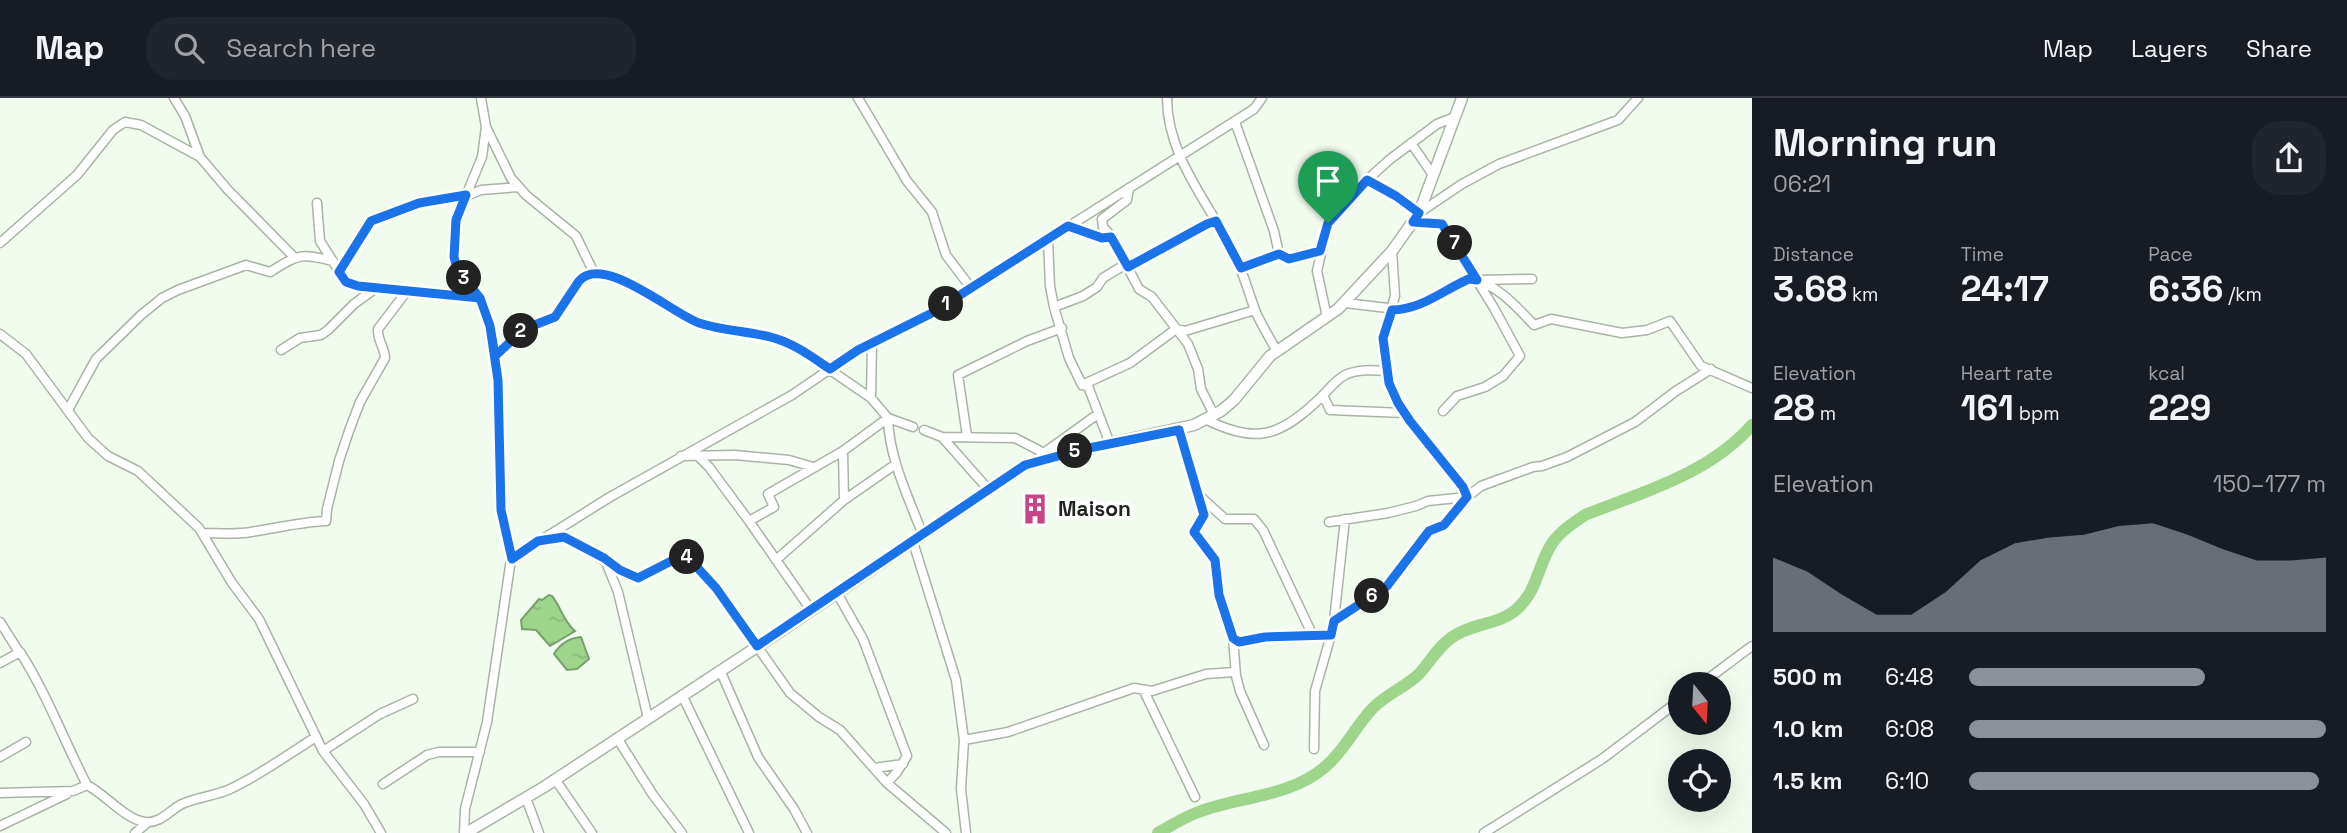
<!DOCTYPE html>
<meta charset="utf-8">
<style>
:root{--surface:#171b24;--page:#20242c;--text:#f1f3f6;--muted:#9ea1a6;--line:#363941;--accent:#8c9099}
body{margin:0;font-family:"Space Grotesk",sans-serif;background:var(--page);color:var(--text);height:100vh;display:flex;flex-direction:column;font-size:26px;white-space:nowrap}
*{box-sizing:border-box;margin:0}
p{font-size:23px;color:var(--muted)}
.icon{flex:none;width:38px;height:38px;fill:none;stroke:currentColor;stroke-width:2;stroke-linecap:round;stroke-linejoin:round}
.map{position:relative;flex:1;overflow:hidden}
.details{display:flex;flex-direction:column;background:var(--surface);width:595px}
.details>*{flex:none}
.needle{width:46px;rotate:162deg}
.tools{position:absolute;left:1668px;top:574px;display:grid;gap:14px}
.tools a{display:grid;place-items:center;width:63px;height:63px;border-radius:50%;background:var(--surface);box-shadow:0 7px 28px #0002;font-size:35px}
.pin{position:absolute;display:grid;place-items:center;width:60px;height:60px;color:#fff;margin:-72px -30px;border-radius:50% 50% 50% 0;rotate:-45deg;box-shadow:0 0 7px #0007}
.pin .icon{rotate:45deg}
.km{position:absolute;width:35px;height:35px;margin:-18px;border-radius:50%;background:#222;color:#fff;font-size:19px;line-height:35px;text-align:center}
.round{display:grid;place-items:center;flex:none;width:74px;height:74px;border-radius:28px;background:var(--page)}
.summary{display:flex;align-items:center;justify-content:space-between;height:119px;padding:0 21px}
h1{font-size:38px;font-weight:800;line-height:52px}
.metrics{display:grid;grid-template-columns:repeat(3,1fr);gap:10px;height:119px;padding:7px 21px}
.metrics div{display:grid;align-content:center}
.metrics b{font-size:35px;font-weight:800}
.metrics small{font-size:19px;font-weight:400}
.metrics p{font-size:19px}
.chart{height:196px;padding:14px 21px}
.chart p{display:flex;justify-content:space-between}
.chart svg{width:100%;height:126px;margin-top:7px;fill:var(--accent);opacity:.7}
ul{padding:0 21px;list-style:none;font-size:23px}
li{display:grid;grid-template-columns:112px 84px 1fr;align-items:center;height:52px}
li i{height:18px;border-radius:9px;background:var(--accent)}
header{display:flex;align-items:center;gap:42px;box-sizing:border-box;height:98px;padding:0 35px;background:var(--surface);border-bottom:2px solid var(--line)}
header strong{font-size:33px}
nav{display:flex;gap:38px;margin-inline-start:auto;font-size:24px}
.search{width:490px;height:63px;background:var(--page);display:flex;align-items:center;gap:18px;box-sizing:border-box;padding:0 24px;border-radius:28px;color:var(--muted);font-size:26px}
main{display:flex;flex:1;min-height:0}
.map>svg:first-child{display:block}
.water{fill:url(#water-ripples);stroke:#78a06b;stroke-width:2}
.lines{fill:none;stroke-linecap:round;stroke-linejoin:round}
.river{stroke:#9dd58b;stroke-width:12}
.minor-casing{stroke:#a9b4a6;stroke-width:11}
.tertiary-casing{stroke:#a9b4a6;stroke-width:13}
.minor{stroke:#fff;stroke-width:8}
.tertiary{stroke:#fff;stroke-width:10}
.route-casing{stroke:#fff;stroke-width:14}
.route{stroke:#1a73e8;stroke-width:9}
.labels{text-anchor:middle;stroke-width:7;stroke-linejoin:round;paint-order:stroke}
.poi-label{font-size:21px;font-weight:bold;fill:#20241f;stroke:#fff;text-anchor:start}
</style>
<header>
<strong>Map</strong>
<div class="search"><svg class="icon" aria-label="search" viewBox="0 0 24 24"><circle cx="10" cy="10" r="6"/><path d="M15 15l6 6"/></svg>Search here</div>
<nav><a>Map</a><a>Layers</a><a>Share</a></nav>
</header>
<main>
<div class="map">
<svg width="1752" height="735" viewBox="0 0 1752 735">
<defs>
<pattern id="water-ripples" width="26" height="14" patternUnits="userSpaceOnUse" patternTransform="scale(1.75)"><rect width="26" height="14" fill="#9dd58b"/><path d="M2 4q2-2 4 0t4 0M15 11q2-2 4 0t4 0" fill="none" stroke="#87b778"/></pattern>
</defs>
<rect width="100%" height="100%" fill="#f1fcee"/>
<path class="water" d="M549,497L552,498C561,509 563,523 575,533L550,548L536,532L522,531L521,522L539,501L542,502Z
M581,539L589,561L577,571L567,572L554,556C560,546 570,540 581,539Z"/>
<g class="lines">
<path class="river" d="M1158,735C1170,728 1183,720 1196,715C1238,698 1289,700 1325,669C1345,652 1355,629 1372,611C1386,596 1406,589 1419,576C1430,564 1437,550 1451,540C1470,525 1501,527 1518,510C1538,492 1538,465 1553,444C1561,433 1573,425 1585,417C1643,394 1709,376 1752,327"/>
<g class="minor-casing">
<path id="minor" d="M174,0L185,18L200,59L228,92L294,159
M481,0L486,29L482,59L456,122L454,159L457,171L480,200L490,228L498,282L501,413L511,461
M858,0L907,83L932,114L946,157L971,190
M1167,0C1167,58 1208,104 1233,153C1242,171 1247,190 1254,209C1259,224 1269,238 1276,252
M1235,24L1274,133L1279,156
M487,31L511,80L526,97L576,138L594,175
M1411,45L1433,77
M1367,82L1397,98L1419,115L1462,86L1499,66L1618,22L1638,0
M1129,90L1127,102L1102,121L1103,129L1112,139L1139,191L1152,199L1188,246L1198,271L1201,291L1214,317
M317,105L320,143L346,184L358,188L480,200
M1413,124L1442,126L1494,210L1520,258L1503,278L1485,289L1457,298L1443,313
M1068,128L1102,140L1112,139
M1048,141L1050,188L1054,209L1069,260L1082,287L1088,288L1110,346
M0,145L77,77L113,32L125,24L141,27L200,59
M1128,169L1207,126L1216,123
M1241,170L1279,156L1289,161L1320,153
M339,174L371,123L383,117L419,105L466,98L481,92L518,89
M1480,182L1532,181
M1345,205L1405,212L1421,207L1469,181C1494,183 1517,209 1534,227L1551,221L1622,235L1647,232L1670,223L1701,268L1752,290
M1054,209L1083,198L1097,189L1103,180L1126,166
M1327,219L1317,173L1328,125L1367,82L1389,62L1437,26L1455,19
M0,236L26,256L88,340L108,358L138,373L199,430L232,485L259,521L323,653L364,706L381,735
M281,252L300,240L321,237L328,232L354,206L376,190
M495,258L524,231L555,219L579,183L583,178L594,175L631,185L697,224L775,240L798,250L871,300L888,320L913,329
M1082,287L1130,265L1176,231L1185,233L1255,212
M1323,297L1330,312L1404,315
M871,300L872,245
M68,312L96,261L141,217L162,200L178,192L246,167L270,174C299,156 300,155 333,163
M888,320C889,360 908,398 922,435
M1207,322C1254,345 1278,340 1317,303C1326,295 1334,283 1345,277C1358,271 1373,272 1387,273
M924,332L942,339L988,391
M1179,332L1204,417L1193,434L1215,462L1219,497L1233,540L1239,544L1265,539L1331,537L1334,523L1387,488L1406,466L1429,433L1444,427L1467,399L1481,388L1533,369L1542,368L1567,359L1635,324L1676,293L1711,271
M967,338L958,277L1027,243L1062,230
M942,339L1015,340L1044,355
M843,353L844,402
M1041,357L1098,316
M681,358L735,357L789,362L813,369
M699,359L709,369L749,423L811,512
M1201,399L1225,421H1254L1263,432L1313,538
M749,423L774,409L768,396L843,353L888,320
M1329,424L1388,415L1416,408L1428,403L1467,399L1463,389L1410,323L1398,305L1389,285L1383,240L1395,198L1392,153
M202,435C218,435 235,437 251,434C276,430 301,424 326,423L327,411L339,363L349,333L360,304L385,260C385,250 377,242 378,231L407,193
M545,441L564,439L576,444L620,473L638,480L685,456L716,490L790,595L819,619L840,632L887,685L946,735
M913,444L956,582L964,642L961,691L966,735
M776,462L844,402L896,366
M606,464L618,494L648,620
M837,495L863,541L907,658L897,674L887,685
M1334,523L1345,421
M0,524L19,554
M1233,540L1236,578L1240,593L1264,647
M0,565L20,554C47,596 64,643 87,687
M720,572L758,659L794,711L807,735
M1701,586L1752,548
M1144,593L1195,699
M682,597L749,735
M617,640L653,697L682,735
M964,642L1008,634L1134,590L1152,593L1206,576L1235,574
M1314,651L1315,593L1331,537
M323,653L380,616L413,601
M0,659L26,644
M874,670L903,666
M555,681L592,735
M383,686L427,657L439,654H480
M0,695L73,693L87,687C105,696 126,722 145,724C160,726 170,712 182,706C197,699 214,698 228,692C259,678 287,657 316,639
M526,700L539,735
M0,728L67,696
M135,735L147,725
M464,735L465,711L487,624L511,461L610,399L792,297L858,252L932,215L1254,11L1262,0
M1484,735L1602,661L1680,602"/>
</g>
<g class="tertiary-casing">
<path id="tertiary" d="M466,735L544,689L781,533L1025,367L1084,351L1194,327L1221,313L1234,302L1270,258L1338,211L1392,153L1419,115L1462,0"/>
</g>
<use href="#minor" class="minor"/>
<use href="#tertiary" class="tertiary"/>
</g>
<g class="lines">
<g class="route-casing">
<path id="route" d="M1328,125L1320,153L1289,161L1279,156L1241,170L1216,123L1207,126L1128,169L1111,139L1102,140L1068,128L932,215L858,252L830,271C812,259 795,246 774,240C749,233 723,233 699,225C673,216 603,155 579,183L555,219L524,231L495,258L490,228L480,200L358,188L346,184L339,174L371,123L419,105L466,97L456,122L454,159L457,171L480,200L490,228L498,282L501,412L512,461L538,443L564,439L604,460L620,472L638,480L685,456L716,490L757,548L1025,367L1084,351L1179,332L1204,417L1194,434L1215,462L1219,497L1233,540L1239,544L1265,539L1331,537L1334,523L1387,488L1429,433L1444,427L1467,399L1463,389L1410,323L1398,305L1389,285L1383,240L1392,212C1421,212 1443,192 1469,181L1477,182L1442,126L1413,124L1419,115L1396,98L1367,82L1328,125"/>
</g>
<use href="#route" class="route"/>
</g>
<defs>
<g id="building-bare" transform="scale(2.415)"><path d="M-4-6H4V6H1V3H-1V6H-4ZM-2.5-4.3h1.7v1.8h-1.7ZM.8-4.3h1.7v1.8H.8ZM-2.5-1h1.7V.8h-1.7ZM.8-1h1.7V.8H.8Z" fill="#c94486" stroke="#fff" stroke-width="2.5" paint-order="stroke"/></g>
</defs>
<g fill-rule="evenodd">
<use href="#building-bare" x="1035" y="411"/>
</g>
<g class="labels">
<g class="poi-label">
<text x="1058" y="418">Maison</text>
</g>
</g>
</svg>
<div class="tools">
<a><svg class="needle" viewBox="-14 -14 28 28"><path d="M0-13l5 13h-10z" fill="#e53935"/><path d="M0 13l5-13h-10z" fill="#9ea1a6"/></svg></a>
<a><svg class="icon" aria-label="locate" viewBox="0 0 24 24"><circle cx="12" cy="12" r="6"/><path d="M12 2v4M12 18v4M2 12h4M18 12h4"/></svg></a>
</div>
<div class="pin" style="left:1328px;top:125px;background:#1e9e55"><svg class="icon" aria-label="arrive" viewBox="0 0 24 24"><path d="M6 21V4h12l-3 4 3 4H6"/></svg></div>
<b class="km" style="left:946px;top:206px">1</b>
<b class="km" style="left:521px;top:233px">2</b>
<b class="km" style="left:464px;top:180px">3</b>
<b class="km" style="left:687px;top:459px">4</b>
<b class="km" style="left:1075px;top:353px">5</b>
<b class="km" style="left:1372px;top:498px">6</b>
<b class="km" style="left:1455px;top:145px">7</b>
</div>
<section class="details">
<div class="summary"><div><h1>Morning run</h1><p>06:21</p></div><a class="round"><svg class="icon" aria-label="share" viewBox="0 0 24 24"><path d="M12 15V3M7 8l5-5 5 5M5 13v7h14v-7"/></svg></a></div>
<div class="metrics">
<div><p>Distance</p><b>3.68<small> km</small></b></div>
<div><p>Time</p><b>24:17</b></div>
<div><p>Pace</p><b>6:36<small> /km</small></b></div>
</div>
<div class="metrics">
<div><p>Elevation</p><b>28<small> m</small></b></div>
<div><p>Heart rate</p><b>161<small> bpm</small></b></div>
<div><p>kcal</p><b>229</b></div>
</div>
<div class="chart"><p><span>Elevation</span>150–177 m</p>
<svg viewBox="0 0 160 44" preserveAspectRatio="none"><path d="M0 44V18L10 23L20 31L30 38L40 38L50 30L60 19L70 13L80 11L90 10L100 7L110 6L120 10L130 15L140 19L150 19L160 18V44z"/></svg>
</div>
<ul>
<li><b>500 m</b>6:48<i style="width:66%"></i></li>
<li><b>1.0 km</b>6:08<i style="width:100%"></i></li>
<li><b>1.5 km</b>6:10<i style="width:98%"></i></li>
</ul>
</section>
</main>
